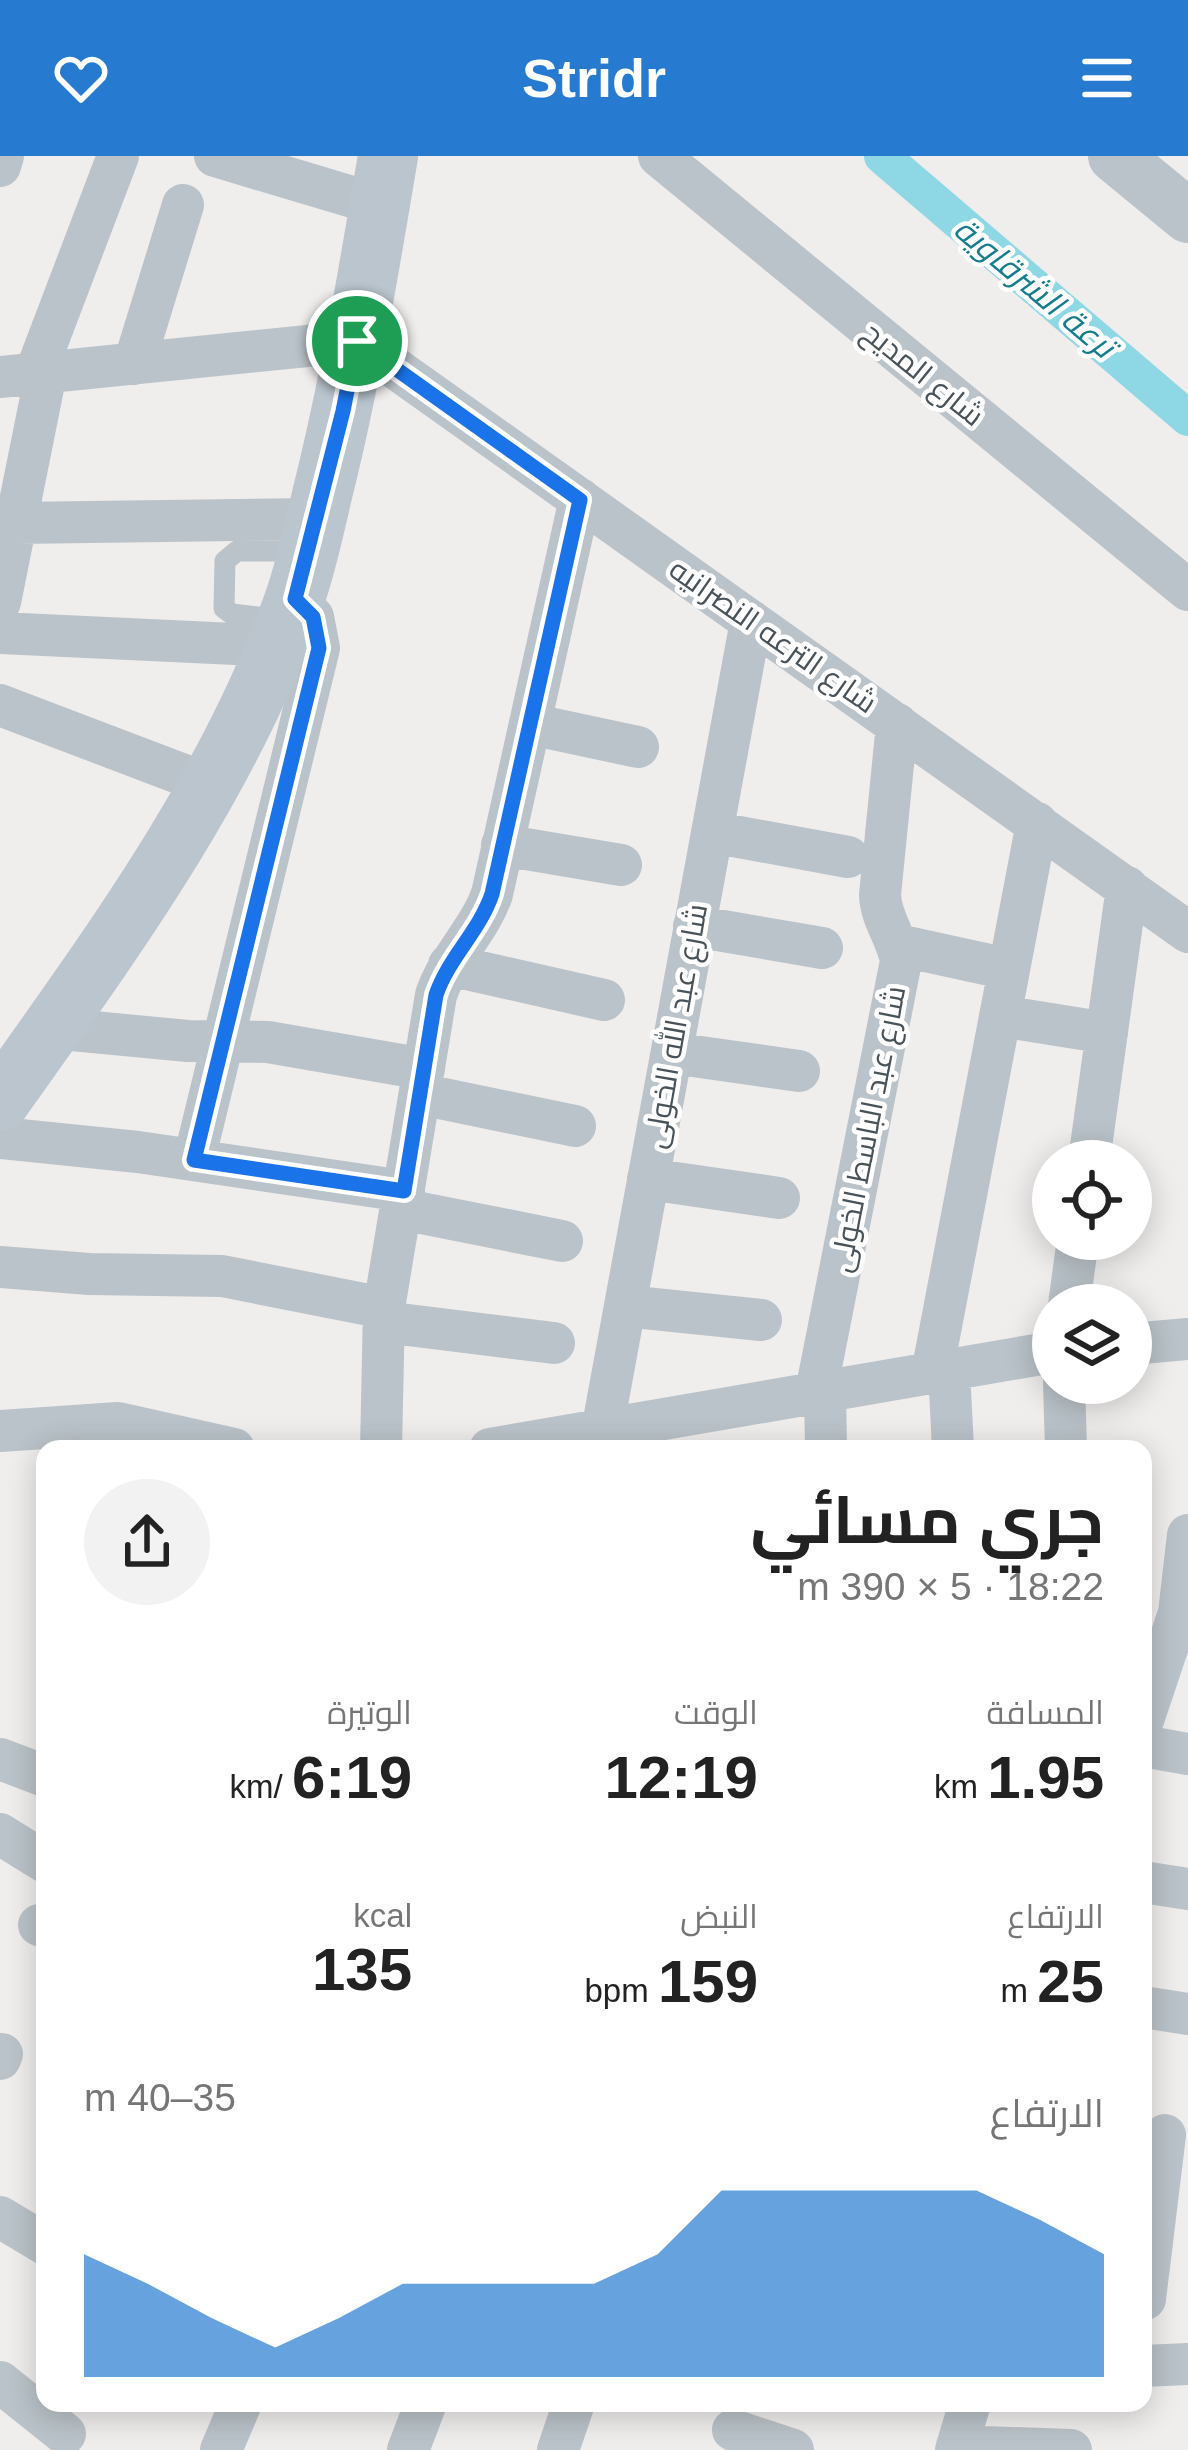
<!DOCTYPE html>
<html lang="ar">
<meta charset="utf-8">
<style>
:root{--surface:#fff;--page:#f2f2f2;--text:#222;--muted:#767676;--accent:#267bd1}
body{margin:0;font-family:Arial,Cairo,sans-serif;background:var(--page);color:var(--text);direction:rtl;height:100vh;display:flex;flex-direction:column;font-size:45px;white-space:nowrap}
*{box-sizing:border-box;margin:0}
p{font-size:39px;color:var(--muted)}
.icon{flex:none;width:66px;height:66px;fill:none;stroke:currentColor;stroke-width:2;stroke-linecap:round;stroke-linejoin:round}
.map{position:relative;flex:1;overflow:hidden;direction:ltr}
.sheet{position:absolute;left:36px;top:1284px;width:1116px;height:972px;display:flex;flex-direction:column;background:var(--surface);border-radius:24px;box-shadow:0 6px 30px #0003;direction:rtl}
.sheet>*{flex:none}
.buttons{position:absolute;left:1032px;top:984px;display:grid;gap:24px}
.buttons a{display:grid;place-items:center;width:120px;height:120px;border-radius:50%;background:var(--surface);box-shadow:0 6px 30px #0003;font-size:60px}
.pin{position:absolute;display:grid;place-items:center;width:102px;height:102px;color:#fff;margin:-51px;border:6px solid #fff;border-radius:50%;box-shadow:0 3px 12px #0007}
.round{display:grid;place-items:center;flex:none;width:126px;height:126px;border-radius:63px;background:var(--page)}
.summary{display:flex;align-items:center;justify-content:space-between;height:204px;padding:0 48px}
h1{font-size:66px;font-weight:700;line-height:90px}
.stats{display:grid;grid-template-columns:repeat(3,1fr);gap:18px;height:204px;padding:12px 48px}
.stats div{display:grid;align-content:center}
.stats b{font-size:60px;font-weight:700}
.stats small{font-size:33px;font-weight:400}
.stats p{font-size:33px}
.chart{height:336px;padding:24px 48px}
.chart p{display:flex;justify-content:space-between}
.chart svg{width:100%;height:216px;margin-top:12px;fill:var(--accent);opacity:.7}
header{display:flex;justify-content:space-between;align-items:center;height:156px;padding:0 48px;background:var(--accent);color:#fff;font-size:54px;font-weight:700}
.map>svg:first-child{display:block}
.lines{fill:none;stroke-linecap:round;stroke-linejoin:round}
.canal{stroke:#8ed8e5;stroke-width:36}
.service{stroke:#bac3c9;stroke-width:21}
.minor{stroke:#bac3c9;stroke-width:42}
.tertiary{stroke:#bac3c9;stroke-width:54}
.secondary{stroke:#bac5ce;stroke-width:60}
.route-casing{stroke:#fff;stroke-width:24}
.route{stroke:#1a73e8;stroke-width:15}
.labels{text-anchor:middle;stroke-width:9;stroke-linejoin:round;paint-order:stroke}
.street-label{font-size:30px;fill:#475259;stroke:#fff}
.water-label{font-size:33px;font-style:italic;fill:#167d8f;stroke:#fff}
</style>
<header><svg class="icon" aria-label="menu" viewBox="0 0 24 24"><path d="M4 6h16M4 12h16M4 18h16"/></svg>Stridr<svg class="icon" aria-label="heart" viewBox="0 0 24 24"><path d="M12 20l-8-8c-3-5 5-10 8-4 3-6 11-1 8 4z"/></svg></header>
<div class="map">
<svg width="1188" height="2294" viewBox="0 0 1188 2294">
<rect width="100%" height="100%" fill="#f0eded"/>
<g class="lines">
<path class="canal" d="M882,0L1188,262"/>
<path class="service" d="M283,464L232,458L224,452L225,405L237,395H301"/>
<path class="minor" d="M215,0L379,49
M659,0L1188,434
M0,10L3,0
M134,208L183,49
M35,218L118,0
M0,221L357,185L1188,776
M16,367L317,363
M0,446L46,217
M0,477L276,490
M0,549L210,629
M530,568L638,591
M712,676L848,701
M502,689L621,709
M694,770L822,792
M898,789L1008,813
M449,809L604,844
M1000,860L1107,877
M51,872L188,885L268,886L424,913
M672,897L799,915
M420,938L575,970
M0,982L138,996L404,1035
M194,1004L319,492L313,461L295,443
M1089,1005L1127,731
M648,1023L779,1042
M401,1053L562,1085
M0,1111L89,1118L222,1120L384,1152
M1069,1149L1078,1083
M625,1150L761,1164
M384,1166L554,1187
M1131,1188L1188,1183
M949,1214L953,1293
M932,1217L1037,667
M1064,1227L1066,1293
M825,1235L826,1293
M816,1236L901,805C897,781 881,764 880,739L897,568
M0,1275L118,1267L234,1293
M602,1275L751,465
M381,1293L384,1152L436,839C449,801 479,775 492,738L580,343
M490,1293L1053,1196
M1143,1564L1179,1457L1188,1379
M1143,1590L1188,1598
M0,1603L45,1620
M0,1678L45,1706
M1143,1726L1188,1733
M39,1769L45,1771
M1143,1851L1188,1858
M0,1903L2,1898
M0,2061L45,2088
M1145,2143L1165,1979
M1143,2210L1188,2208
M0,2226L65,2278
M733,2274L793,2294
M957,2290L1071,2294
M221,2294L241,2247
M408,2294L426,2247
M558,2294L574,2247
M956,2294L970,2247"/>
<path class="tertiary" d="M1115,0L1188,60"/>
<path class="secondary" d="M0,945C112,787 229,629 294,445C306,411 314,374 322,339C350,227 369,114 388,0"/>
</g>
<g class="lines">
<g class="route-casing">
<path id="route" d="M357,185L580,344L492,738C479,776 449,801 436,839L404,1035L194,1004L319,492L313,461L295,443L343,255Z"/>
</g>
<use href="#route" class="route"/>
</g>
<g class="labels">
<g class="street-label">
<text transform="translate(923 218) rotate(39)" y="10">شارع المديح</text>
<text transform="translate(773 480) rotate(35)" y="10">شارع الترعه النصرانيه</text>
<text transform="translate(676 870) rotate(-80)" y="10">شارع عبد الله الخولى</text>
<text transform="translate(868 973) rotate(-79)" y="10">شارع عبد الباسط الخولى</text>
</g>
<g class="water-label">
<text transform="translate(1035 131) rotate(40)" y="12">ترعة الشرقاوية</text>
</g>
</g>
</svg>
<div class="buttons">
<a><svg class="icon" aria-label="locate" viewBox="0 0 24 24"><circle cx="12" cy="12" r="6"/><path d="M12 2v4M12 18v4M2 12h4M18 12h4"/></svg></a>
<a><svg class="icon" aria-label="layers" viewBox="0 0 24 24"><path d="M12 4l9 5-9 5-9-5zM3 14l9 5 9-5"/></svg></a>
</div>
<div class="pin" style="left:357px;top:185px;background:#1e9e55"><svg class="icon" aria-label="arrive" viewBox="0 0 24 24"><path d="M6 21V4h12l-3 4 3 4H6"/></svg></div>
<section class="sheet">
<div class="summary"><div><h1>جري مسائي</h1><p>18:22 · 5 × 390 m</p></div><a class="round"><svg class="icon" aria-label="share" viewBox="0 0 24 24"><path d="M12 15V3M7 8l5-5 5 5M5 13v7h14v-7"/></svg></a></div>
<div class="stats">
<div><p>المسافة</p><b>1.95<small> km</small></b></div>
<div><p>الوقت</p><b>12:19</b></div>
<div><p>الوتيرة</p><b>6:19<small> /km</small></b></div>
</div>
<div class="stats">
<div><p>الارتفاع</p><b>25<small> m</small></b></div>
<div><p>النبض</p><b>159<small> bpm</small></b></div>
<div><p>kcal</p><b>135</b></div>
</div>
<div class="chart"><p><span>الارتفاع</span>35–40 m</p>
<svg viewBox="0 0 160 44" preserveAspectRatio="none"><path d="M0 44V19L10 25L20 32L30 38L40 32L50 25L60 25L70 25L80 25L90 19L100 6L110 6L120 6L130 6L140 6L150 12L160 19V44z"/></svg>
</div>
</section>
</div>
